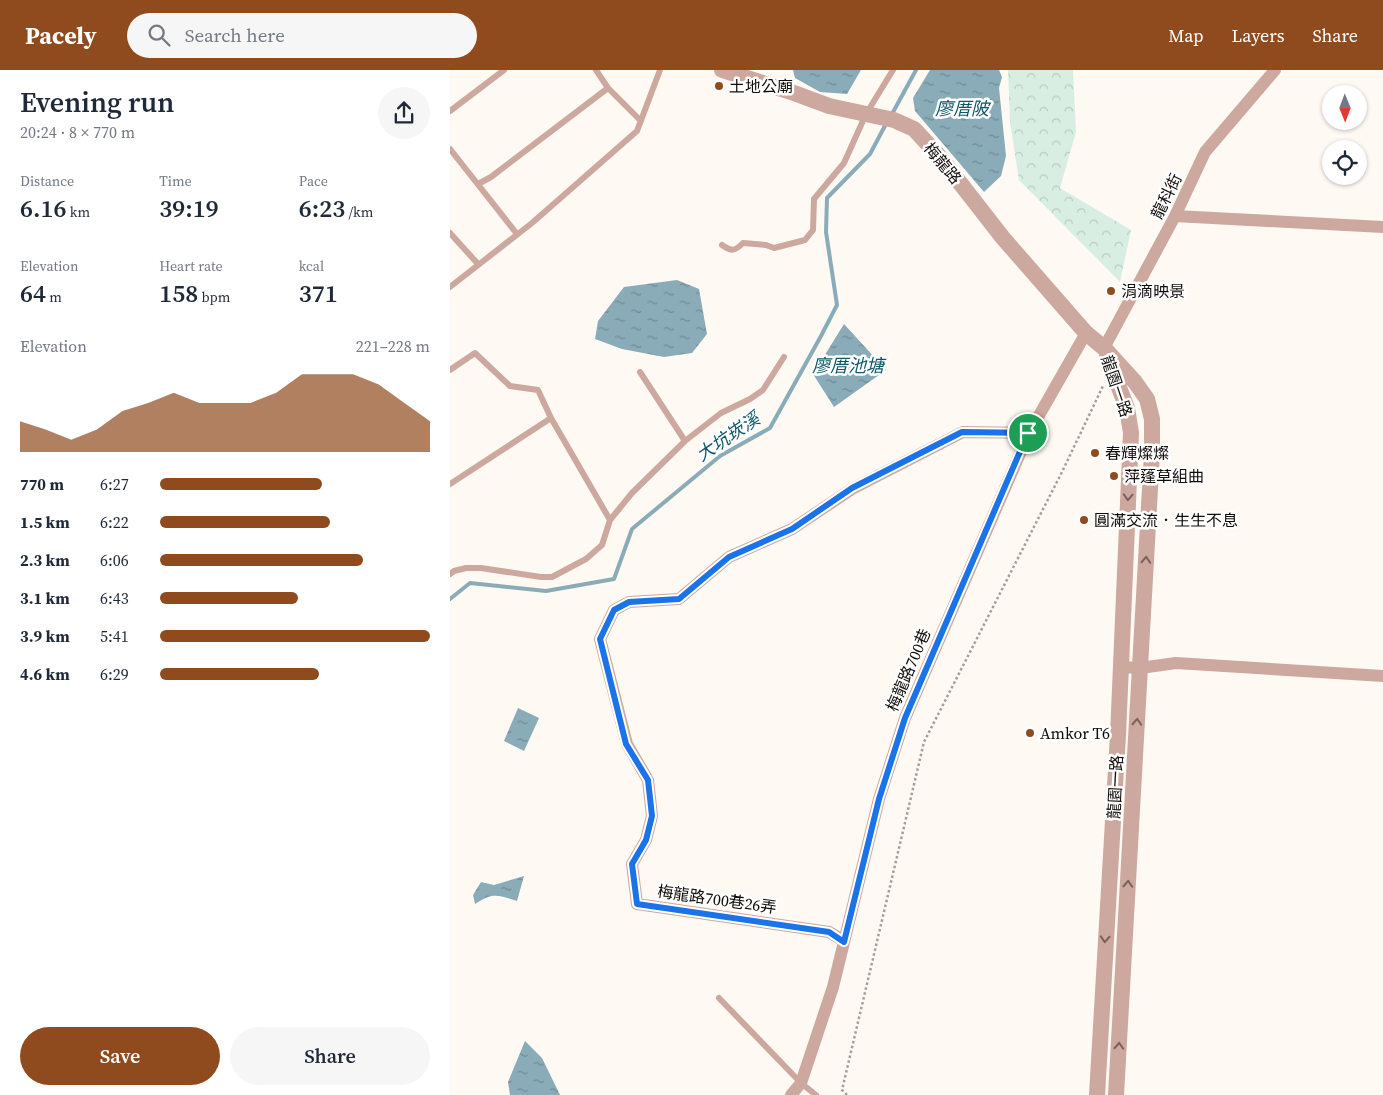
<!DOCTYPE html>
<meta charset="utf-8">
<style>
:root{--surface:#fff;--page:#f6f6f7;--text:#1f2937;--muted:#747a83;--accent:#8f4b1e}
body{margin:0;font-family:"Source Serif 4","Noto Sans TC",serif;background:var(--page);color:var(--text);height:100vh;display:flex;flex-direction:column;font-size:19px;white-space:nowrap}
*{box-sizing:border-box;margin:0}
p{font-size:16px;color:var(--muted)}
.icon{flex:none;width:28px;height:28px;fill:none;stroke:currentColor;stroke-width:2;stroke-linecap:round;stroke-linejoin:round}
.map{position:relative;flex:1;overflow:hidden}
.panel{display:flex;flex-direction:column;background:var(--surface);width:450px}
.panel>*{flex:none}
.needle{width:32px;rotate:179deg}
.buttons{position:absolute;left:872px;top:15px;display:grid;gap:10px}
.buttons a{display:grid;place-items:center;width:45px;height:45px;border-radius:50%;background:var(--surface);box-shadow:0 1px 4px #0004;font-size:25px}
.pin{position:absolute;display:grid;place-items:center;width:42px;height:42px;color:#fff;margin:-21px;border:2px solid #fff;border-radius:50%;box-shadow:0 1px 5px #0007}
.round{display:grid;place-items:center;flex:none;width:52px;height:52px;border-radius:26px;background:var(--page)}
.headline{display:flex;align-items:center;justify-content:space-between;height:85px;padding:0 20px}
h1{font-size:28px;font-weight:600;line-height:38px}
.stats{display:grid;grid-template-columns:repeat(3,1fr);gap:8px;height:85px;padding:5px 20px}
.stats div{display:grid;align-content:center}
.stats b{font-size:25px;font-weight:600}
.stats small{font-size:14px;font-weight:400}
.stats p{font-size:14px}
.chart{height:140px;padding:10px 20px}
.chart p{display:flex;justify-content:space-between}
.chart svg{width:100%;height:90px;margin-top:5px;fill:var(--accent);opacity:.7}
.cta{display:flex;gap:10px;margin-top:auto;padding:10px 20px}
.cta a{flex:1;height:58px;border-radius:30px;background:var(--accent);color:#fff;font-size:20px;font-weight:600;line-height:58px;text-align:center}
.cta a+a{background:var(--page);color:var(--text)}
ul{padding:0 20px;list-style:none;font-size:16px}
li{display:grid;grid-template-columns:80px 60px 1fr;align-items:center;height:38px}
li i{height:12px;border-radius:6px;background:var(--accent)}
header{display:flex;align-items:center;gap:30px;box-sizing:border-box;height:70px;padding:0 25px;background:var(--accent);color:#fff}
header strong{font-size:24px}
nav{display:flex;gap:28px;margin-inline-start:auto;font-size:18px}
.search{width:350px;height:45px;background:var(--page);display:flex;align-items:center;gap:12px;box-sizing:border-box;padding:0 18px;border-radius:28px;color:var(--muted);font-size:19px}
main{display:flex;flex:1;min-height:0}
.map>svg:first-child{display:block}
.forest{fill:url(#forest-crowns)}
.water{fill:url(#water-ripples)}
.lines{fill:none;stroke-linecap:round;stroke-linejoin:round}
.stream{stroke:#89acb8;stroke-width:4}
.path{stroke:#a39f99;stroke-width:2.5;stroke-dasharray:2.5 2.5;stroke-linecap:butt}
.service{stroke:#cda89e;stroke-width:6}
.minor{stroke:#cda89e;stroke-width:12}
.tertiary{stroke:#cda89e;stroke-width:16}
.oneway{stroke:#78625a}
.route-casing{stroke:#fff;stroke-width:10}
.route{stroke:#1a73e8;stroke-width:6}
.poi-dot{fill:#8f4b1e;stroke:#fff;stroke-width:2}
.labels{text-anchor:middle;stroke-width:5;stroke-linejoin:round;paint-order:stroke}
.poi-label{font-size:16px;fill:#100c07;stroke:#fff;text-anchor:start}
.street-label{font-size:16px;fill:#100c07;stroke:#fff}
.water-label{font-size:18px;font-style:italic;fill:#0f5669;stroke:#fff}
</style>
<header>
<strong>Pacely</strong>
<div class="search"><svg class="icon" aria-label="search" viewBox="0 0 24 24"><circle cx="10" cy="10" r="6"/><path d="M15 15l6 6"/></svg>Search here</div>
<nav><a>Map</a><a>Layers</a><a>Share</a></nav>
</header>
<main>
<section class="panel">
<div class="headline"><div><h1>Evening run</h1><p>20:24 · 8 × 770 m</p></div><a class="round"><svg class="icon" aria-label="share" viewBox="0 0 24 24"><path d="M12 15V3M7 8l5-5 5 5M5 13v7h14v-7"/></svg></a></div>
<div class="stats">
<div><p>Distance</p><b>6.16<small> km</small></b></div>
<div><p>Time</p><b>39:19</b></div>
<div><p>Pace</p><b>6:23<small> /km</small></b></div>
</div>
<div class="stats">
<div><p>Elevation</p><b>64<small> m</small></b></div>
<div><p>Heart rate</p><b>158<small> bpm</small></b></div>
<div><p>kcal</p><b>371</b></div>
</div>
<div class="chart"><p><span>Elevation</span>221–228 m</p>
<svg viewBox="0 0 160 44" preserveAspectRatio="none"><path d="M0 44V29L10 33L20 38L30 33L40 24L50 20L60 15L70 20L80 20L90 20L100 15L110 6L120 6L130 6L140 11L150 20L160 29V44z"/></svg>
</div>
<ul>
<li><b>770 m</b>6:27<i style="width:60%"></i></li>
<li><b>1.5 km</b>6:22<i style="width:63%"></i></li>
<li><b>2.3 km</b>6:06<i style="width:75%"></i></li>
<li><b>3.1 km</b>6:43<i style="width:51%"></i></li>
<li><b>3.9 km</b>5:41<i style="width:100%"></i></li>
<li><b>4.6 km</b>6:29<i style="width:59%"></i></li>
</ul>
<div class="cta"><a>Save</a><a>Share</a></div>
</section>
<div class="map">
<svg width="933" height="1025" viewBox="0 0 933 1025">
<defs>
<pattern id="forest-crowns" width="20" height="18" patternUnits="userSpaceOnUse" patternTransform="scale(1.25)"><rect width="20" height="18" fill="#d9eee2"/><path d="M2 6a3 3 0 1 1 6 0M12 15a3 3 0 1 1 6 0" fill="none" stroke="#b9cbc0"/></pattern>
<pattern id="water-ripples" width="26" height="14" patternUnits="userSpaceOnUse" patternTransform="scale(1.25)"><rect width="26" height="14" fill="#89acb8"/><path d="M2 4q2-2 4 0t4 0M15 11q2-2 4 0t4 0" fill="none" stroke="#6f8a94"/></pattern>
</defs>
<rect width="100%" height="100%" fill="#fef9f3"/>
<path class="forest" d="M558,0H623L626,62L610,118L681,160L670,212L569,110L560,52Z"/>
<path class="water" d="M343,0H411L397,24L370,22L345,8Z
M480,0H549L552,7L549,18L556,86L551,106L534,122L465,41L463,28Z
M227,210L249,219L257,264L242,283L214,287L172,279L145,269L148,251L174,217Z
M394,254L436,300L384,337L363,304Z
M68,638L89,648L74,681L54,671Z
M74,806L67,831C47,825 43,822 25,834L23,825L31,812L44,815Z
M75,971L92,988L110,1025H60L58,1012Z"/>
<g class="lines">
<path class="stream" d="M442,44L466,0
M0,529L20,513L96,521L164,509L182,459L270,386L320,358L371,266L387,235L376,162L377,128L420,84L437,52"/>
<path class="path" d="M397,1025L392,1020L474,672L612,402L653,316"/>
<path class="service" d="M146,0L158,18L191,51
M0,41L54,0
M0,79L67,164
M28,114L41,107L158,18
M0,163L28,194
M272,175C282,182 285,181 293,173L316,175L324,178L355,170L363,160L364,129L394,93L416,44L443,0
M0,217L82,153L187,61L210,0
M0,300L25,283L60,316L88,320L101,348
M190,302L235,371
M0,414L101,348L160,450
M0,504L4,501L16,498H31L91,507H102L136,489L152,475L160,450L182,423L235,371L271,343L300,329L313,320L334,287
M269,928L351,1013L366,1025"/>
<path class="minor" d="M725,146L933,157
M654,278L725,146L755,82L825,0
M671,597L690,598L726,593L933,606
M394,871L379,862L187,834L182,794L196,770L202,746L198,710L177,674L150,569L164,540L179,532L229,529L279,487L342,459L402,419L513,362L579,363
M341,1025L351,1013L383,917L429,729L455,648L579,363L636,263"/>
<path class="tertiary" d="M272,0L344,23L379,36L444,50L464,59L489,86L553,168L636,263L654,278L685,312L697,329L702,349V383L666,1025
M647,1025L668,665L681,363L677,338L657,287"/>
</g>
<defs><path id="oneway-chevron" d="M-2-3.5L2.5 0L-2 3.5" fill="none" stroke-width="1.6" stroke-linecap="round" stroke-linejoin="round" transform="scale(1.25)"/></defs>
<g class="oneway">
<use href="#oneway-chevron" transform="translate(678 427) rotate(93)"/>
<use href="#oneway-chevron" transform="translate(696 490) rotate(-87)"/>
<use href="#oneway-chevron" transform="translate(687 652) rotate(-87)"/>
<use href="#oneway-chevron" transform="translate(678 814) rotate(-87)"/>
<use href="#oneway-chevron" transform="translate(655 869) rotate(93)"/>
<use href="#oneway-chevron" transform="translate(669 976) rotate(-87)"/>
</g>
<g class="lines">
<g class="route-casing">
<path id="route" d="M512,362L578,363L455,648L429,729L394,872L379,862L187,834L182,794L196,770L202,746L198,710L176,674L150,569L164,540L179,532L229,529L279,487L342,459L402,418Z"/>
</g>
<use href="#route" class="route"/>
</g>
<g class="poi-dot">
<circle cx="269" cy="16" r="5"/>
<circle cx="661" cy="221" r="5"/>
<circle cx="645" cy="383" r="5"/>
<circle cx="664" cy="406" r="5"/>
<circle cx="634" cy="450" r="5"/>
<circle cx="580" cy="663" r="5"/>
</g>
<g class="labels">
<g class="poi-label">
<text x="279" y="22">土地公廟</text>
<text x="671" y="227">涓滴映景</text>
<text x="655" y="389">春輝燦燦</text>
<text x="674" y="412">萍蓬草組曲</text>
<text x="644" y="456">圓滿交流．生生不息</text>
<text x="590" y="669">Amkor T6</text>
</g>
<g class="street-label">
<text transform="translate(493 93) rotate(50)" y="6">梅龍路</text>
<text transform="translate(716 126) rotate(-64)" y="6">龍科街</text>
<text transform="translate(667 316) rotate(71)" y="6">龍園一路</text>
<text transform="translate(458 600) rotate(-67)" y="6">梅龍路700巷</text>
<text transform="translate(665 717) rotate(-87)" y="6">龍園一路</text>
<text transform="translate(267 829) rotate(8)" y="6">梅龍路700巷26弄</text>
</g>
<g class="water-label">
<text x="512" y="45">廖厝陂</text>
<text x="398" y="302">廖厝池塘</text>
<text transform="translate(278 367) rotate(-34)" y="6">大坑崁溪</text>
</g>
</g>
</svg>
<div class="buttons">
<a><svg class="needle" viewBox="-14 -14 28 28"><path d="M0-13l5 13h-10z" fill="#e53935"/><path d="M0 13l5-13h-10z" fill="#747a83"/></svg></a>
<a><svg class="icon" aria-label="locate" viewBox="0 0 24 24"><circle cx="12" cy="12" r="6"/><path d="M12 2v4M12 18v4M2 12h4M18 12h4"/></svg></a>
</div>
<div class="pin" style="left:578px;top:363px;background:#1e9e55"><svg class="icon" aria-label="arrive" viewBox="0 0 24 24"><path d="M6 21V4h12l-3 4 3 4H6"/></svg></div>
</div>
</main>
